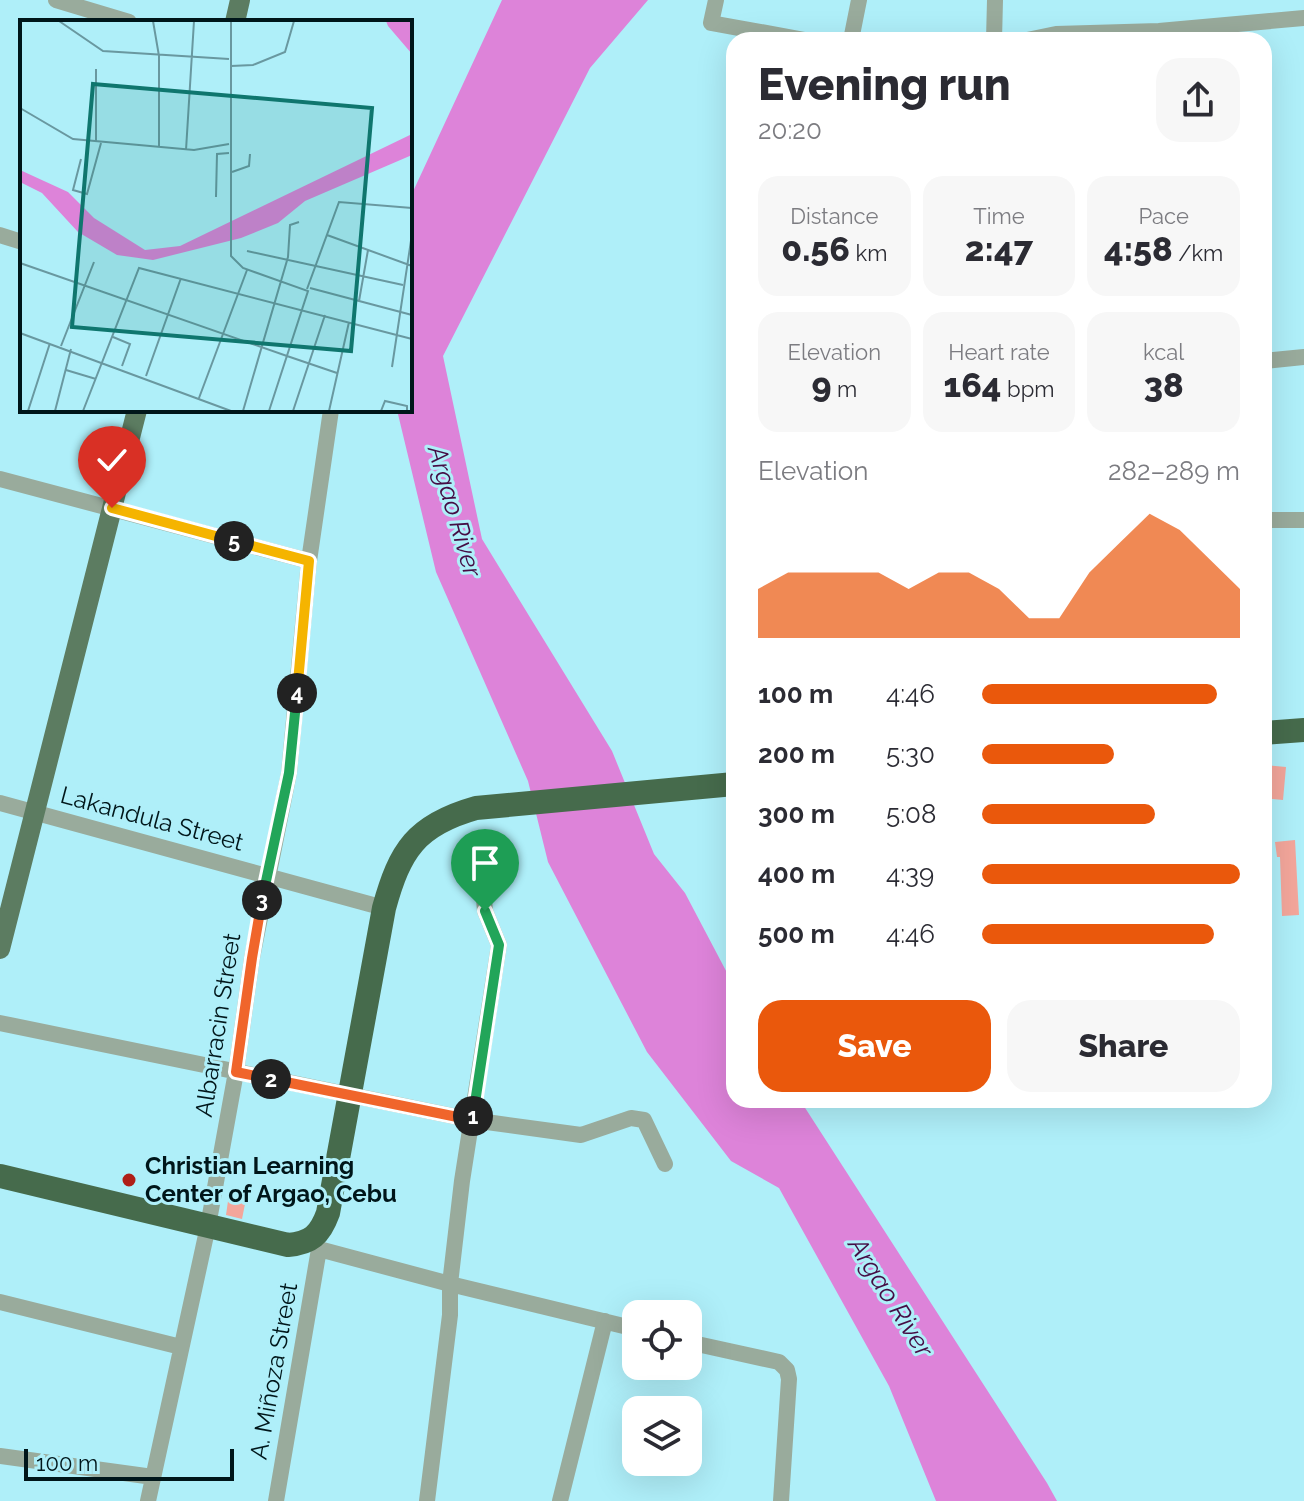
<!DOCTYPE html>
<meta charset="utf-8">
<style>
:root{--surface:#fff;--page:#f7f7f7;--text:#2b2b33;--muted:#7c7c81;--accent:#ea580c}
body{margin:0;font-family:Raleway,sans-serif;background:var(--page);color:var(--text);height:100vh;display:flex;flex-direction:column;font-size:30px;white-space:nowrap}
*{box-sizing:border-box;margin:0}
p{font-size:26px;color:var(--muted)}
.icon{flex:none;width:44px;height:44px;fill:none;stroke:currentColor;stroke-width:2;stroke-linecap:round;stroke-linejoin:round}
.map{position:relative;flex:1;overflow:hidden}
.side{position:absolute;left:726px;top:32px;width:546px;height:1076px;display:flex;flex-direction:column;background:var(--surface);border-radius:24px;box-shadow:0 8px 32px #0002}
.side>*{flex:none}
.fabs{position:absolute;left:622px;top:1300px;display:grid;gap:16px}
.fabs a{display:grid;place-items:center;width:80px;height:80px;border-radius:16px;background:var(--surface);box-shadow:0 8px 32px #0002;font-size:40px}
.scale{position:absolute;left:24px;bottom:20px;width:210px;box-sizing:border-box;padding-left:8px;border:4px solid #00161a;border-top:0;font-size:22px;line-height:28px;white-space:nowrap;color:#00161a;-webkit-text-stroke:6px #afeff9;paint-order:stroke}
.pin{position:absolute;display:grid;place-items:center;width:68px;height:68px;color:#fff;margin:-82px -34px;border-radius:50% 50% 50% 0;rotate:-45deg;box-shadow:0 0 8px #0007}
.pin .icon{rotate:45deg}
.km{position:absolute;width:40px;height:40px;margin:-20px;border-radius:50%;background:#222;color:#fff;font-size:22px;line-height:40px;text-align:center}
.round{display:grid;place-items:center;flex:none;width:84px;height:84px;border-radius:24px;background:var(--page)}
.head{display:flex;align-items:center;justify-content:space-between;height:136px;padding:0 32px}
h1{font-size:44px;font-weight:800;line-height:60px}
.metrics{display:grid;grid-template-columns:repeat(3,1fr);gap:12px;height:136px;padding:8px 32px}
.metrics div{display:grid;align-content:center;border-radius:20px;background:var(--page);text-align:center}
.metrics b{font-size:34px;font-weight:800}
.metrics small{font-size:22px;font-weight:400}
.metrics p{font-size:22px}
.chart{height:224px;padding:16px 32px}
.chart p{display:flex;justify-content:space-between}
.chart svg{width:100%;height:144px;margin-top:8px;fill:var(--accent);opacity:.7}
.button{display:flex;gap:16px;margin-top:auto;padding:16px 32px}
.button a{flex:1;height:92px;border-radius:24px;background:var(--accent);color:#fff;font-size:32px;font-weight:800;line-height:92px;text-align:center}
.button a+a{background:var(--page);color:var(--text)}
ul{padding:0 32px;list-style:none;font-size:26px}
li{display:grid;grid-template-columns:128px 96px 1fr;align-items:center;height:60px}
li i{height:20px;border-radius:10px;background:var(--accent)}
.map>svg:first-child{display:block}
.water{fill:#dd83d9}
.building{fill:#f3a69b}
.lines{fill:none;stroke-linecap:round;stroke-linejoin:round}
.minor{stroke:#99ab9c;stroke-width:16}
.major{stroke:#5c7c61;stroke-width:20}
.highway{stroke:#466b4c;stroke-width:24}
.split-1-casing{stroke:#fff;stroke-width:16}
.split-2-casing{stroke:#fff;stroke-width:16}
.split-3-casing{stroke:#fff;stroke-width:16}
.split-4-casing{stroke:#fff;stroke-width:16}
.split-5-casing{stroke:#fff;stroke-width:16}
.split-6-casing{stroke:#fff;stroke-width:16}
.split-1{stroke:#22a559;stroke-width:10}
.split-2{stroke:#f0652b;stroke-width:10}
.split-3{stroke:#f0652b;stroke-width:10}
.split-4{stroke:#22a559;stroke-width:10}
.split-5{stroke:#f5b400;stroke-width:10}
.split-6{stroke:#f5b400;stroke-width:10}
.poi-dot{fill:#af1f18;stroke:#afeff9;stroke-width:3}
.labels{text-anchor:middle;stroke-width:6;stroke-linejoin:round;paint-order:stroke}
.street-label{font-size:24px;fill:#00161a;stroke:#afeff9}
.poi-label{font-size:24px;font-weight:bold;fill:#00161a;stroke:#afeff9;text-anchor:start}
.water-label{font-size:26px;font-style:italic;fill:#450c44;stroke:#afeff9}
.inset-road{fill:none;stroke:#6998a0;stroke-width:2}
.view{fill:#0f766e;fill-opacity:0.15;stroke:#0f766e;stroke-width:4}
.inset-edge{fill:none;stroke:#00161a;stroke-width:4}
</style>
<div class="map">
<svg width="1304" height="1501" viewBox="0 0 1304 1501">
<rect width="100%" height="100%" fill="#afeff9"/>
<path class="water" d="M502,0H648L590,68L443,356L482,539L612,751L654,854L685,893L734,986V1100H800L1047,1483L1057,1501H936L889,1386L779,1188L731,1161L647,1052L548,862L528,781L436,572L397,410H410V198Z"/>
<path class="building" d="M1266,765L1286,767L1283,800L1264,798Z
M1295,840L1299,915L1282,916L1280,857H1277L1275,842Z
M228,1201L245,1204L242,1219L226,1215Z"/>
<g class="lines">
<path class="minor" d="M56,0L129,22
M716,0L711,23L805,40
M851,40L859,0
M994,40L995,0
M1027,40L1056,34L1159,31L1304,18
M0,235L22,242
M1264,361L1304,357
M0,479L309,561
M1264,520H1304
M0,803L384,908
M0,1023L472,1120L581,1135L631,1118L644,1120L665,1164
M312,1240L319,1249L450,1284L636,1329
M0,1302L181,1347
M688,1342L779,1362L787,1370L789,1379L781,1501
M0,1456L153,1477
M148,1501L208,1226L236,1072L252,958L289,773L309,561L331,410
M276,1501L319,1249
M427,1501L450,1315V1284L462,1181L499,945L485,911L484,899
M560,1501L605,1321"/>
<path class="major" d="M235,22L240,0
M0,949L137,410"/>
<path class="highway" d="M1264,733L1304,730
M0,1176L288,1245C311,1243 320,1235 328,1213L384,908C400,850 416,825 476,808L734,784"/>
</g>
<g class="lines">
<g class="split-1-casing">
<path id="split-1" d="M473,1116L499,945L485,911"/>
</g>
<g class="split-2-casing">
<path id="split-2" d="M271,1079L472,1120L473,1116"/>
</g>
<g class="split-3-casing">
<path id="split-3" d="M262,900L252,958L236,1072L271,1079"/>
</g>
<g class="split-4-casing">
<path id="split-4" d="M262,900L289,773L297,693"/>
</g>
<g class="split-5-casing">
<path id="split-5" d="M234,541L309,561L297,693"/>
</g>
<g class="split-6-casing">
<path id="split-6" d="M112,508L234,541"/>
</g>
<use href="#split-1" class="split-1"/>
<use href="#split-2" class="split-2"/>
<use href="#split-3" class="split-3"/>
<use href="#split-4" class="split-4"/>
<use href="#split-5" class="split-5"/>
<use href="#split-6" class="split-6"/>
</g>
<circle class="poi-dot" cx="129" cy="1180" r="8"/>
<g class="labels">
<g class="street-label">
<text transform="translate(152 819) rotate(15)" y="8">Lakandula Street</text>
<text transform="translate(218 1025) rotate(-81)" y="8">Albarracin Street</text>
<text transform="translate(274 1371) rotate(-80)" y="8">A. Miñoza Street</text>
</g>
<g class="poi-label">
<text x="145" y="1174">Christian Learning<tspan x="145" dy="28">Center of Argao, Cebu</tspan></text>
</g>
<g class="water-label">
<text transform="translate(455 511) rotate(74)" y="9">Argao River</text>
<text transform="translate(891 1297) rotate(58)" y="9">Argao River</text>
</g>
</g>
<g transform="translate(20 20)">
<rect width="392" height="392" fill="#afeff9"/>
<path d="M366,1H392V34L368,6ZM392,114V135L285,181L258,203L221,218L133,240L97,235L58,212L22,173L0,162V150L48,172L74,198L125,230L160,226Z" fill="#dd83d9"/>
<path class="inset-road" d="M39,1L83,31L209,39M133,1L139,36V127M211,1V236L223,248L288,271L249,391M211,46L233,45L265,32L274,1M76,49V122M0,88L53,119L174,130L209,124M166,130L174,1M61,139L53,170L67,174L81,123M212,152L229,146L230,134M196,177L197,134L209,133M307,215L392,246M227,231L383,265M0,243L267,336M290,268L392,295M287,269L319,182L392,188M339,281L348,230M0,313L211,391M93,317L110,324L102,346M41,326L74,242M267,336L317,353M372,347L392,214M46,350L76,359M126,356L161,258M179,378L227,250M8,391L30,323M35,391L51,329M63,391L119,248L392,319M223,391L268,237L270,205L279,202M273,391L305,295M309,391L329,302M361,391L365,381L387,386V391"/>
<path class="view" d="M73,64L352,88L331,331L52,307Z"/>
<rect width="392" height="392" class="inset-edge"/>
</g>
</svg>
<div class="fabs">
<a><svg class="icon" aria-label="locate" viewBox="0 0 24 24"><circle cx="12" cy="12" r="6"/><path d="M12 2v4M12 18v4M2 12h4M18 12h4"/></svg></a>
<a><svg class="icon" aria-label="layers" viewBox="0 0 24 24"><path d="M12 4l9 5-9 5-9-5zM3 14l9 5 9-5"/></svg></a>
</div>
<div class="scale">100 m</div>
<div class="pin" style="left:485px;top:911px;background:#1e9e55"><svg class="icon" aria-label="arrive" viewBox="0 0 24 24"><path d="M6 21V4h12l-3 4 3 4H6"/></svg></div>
<div class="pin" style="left:112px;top:508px;background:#d93025"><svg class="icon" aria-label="check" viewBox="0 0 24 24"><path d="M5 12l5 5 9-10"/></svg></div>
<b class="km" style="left:473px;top:1116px">1</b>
<b class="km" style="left:271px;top:1079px">2</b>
<b class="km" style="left:262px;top:900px">3</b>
<b class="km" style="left:297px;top:693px">4</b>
<b class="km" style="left:234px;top:541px">5</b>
<section class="side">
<div class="head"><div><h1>Evening run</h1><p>20:20</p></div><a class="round"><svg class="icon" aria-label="share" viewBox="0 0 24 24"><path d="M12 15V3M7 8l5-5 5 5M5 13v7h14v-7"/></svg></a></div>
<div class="metrics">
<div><p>Distance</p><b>0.56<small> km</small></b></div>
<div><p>Time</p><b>2:47</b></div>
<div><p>Pace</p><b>4:58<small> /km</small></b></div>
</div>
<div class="metrics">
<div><p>Elevation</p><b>9<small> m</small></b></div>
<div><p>Heart rate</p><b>164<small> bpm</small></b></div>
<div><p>kcal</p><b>38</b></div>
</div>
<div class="chart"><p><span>Elevation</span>282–289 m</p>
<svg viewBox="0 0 160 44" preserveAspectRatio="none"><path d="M0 44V29L10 24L20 24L30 24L40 24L50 29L60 24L70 24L80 29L90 38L100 38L110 24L120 15L130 6L140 11L150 20L160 29V44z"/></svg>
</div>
<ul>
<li><b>100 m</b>4:46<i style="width:91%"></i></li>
<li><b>200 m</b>5:30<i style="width:51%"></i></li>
<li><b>300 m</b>5:08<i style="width:67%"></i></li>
<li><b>400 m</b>4:39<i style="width:100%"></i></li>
<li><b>500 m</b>4:46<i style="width:90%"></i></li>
</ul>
<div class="button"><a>Save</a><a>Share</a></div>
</section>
</div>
